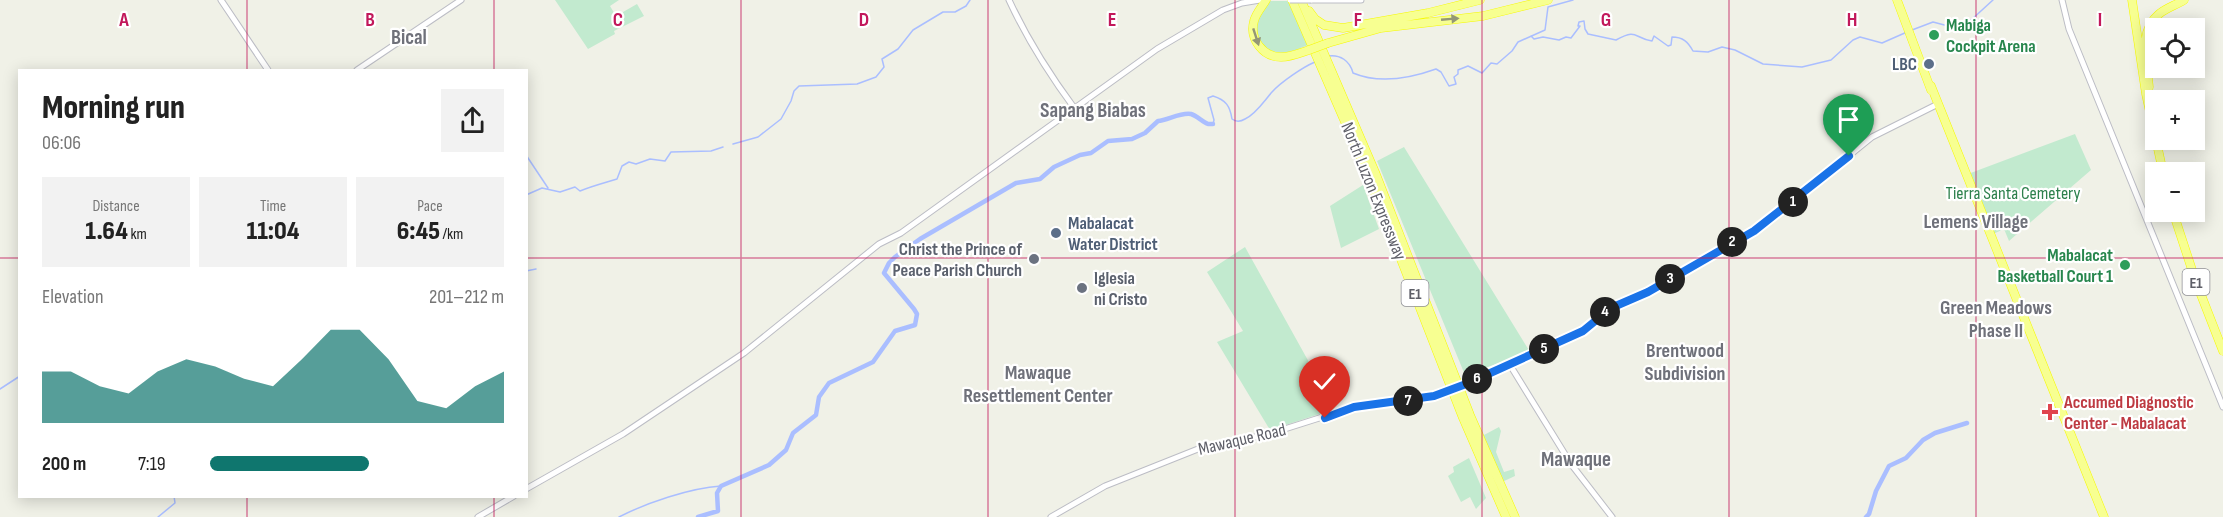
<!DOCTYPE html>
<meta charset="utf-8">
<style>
:root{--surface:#fff;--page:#f2f2f2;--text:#222;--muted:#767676;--accent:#0f766e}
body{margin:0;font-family:"Sofia Sans Condensed",sans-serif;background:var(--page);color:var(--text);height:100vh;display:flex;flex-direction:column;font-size:22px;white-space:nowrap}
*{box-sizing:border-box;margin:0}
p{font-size:20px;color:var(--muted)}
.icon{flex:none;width:33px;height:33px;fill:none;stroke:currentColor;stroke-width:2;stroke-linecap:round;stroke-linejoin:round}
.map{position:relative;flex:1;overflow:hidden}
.details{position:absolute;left:18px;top:69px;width:510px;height:429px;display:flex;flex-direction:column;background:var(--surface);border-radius:0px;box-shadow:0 3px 15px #0003}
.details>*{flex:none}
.buttons{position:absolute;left:2145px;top:18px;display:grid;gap:12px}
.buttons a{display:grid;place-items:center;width:60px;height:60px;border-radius:0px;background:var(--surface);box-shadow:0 3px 15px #0003;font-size:30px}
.pin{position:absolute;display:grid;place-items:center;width:51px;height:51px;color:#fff;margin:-62px -26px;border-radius:50% 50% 50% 0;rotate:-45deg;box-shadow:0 0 6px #0007}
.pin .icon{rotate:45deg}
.km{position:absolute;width:30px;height:30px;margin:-15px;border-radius:50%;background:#222;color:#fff;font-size:16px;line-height:30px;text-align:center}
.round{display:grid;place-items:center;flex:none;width:63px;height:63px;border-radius:0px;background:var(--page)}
.headline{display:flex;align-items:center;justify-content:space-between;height:102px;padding:0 24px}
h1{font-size:33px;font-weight:800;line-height:45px}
.figures{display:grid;grid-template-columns:repeat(3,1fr);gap:9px;height:102px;padding:6px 24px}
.figures div{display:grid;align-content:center;border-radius:0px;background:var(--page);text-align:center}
.figures b{font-size:26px;font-weight:800}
.figures small{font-size:16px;font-weight:400}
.figures p{font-size:16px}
.chart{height:168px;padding:12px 24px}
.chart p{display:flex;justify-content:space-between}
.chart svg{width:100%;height:108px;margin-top:6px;fill:var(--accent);opacity:.7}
ul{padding:0 24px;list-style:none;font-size:20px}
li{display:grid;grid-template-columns:96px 72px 1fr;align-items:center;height:45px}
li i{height:15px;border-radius:8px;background:var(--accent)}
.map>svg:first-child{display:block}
.green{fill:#c2eacf}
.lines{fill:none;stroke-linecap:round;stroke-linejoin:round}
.stream{stroke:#aabeff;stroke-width:1.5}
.river{stroke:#aabeff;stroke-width:4.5}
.secondary-casing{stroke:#bcbdc5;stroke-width:7}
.highway-casing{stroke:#f6f900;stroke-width:9}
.secondary{stroke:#fff;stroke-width:5}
.highway{stroke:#f7ff91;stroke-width:8}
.secondary-bridge-casing{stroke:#bcbdc5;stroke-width:7;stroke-linecap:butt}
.highway-bridge-casing{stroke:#f6f900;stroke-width:9;stroke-linecap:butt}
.secondary-bridge{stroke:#fff;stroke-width:5}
.highway-bridge{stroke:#f7ff91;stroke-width:8}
.oneway{fill:#949776}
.route-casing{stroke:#fff;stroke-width:12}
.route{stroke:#1a73e8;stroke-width:8}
.grid{fill:none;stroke:#c2185b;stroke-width:1.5;stroke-opacity:0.55}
.leisure-dot{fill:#2e9e5b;stroke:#fff;stroke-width:2}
.service-dot{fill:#5c6f8a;stroke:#fff;stroke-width:2}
.worship-dot{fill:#6b7280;stroke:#fff;stroke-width:2}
.health-dot{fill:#e0444e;stroke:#fff;stroke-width:2}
.labels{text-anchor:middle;stroke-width:4.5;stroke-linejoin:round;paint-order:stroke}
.shield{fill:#fff;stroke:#8e8f95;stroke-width:1.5}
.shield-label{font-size:16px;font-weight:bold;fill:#5e5f68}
.leisure-label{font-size:18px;font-weight:bold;fill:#27864d;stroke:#fff;text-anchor:start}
.service-label{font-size:18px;font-weight:bold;fill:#4e5e75;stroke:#fff;text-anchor:end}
.street-label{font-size:18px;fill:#5e5f68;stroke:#fff}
.park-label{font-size:18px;fill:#2d804c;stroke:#fff}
.worship-label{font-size:18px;font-weight:bold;fill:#5b616d;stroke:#fff;text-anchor:end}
.health-label{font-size:18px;font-weight:bold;fill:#be3a42;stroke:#fff;text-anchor:start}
.neighbourhood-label{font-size:20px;font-weight:bold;fill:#6f717a;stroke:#fff}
.quarter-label{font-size:21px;font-weight:bold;fill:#6f717a;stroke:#fff}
.grid-label{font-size:20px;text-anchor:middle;font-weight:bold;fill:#c2185b;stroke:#fff;stroke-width:4.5;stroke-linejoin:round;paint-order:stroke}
</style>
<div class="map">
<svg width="2223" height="517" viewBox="0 0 2223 517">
<rect width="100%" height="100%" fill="#f0f1e7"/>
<path class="green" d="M555,0H619L610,6L616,16L637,4L644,16L614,31L615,34L588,49Z
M1268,1H1290L1310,44C1303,47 1295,51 1288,52C1268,55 1252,43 1257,22C1258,15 1264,8 1268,1Z
M2075,134L2091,170L2009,241L2004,229L1993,234L1968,174Z
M1404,147L1530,352L1465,375L1377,161Z
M1363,185L1379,229L1341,248L1330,206Z
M1245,247L1335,409L1270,430L1217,342L1243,331L1207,272Z
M1499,427L1501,431L1496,452L1504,472L1514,469L1515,476L1502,482L1479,431L1482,430L1484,435Z
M1469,458L1486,498L1476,509L1470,497L1461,502L1448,476L1454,472L1453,467Z"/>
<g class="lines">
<path class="stream" d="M1912,30L1933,22L1952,27L1959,26L1970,21L1993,0
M1531,36L1534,39L1543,37L1559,40L1566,37L1571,38L1580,26H1578L1579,22L1584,21L1585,29L1588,34L1616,40C1638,28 1633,38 1652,41L1654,36L1668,46L1671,45L1672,37C1683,37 1688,42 1693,51L1708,52L1722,47L1735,50L1763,64L1802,67L1831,60L1853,40L1860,37L1882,43L1907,32
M1328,56C1340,54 1350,61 1353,73C1379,84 1411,78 1436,69L1441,72L1449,86L1456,84L1454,77L1458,74V70L1468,66L1482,73L1491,63L1497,64L1512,51L1518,42L1545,30L1548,7L1573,0
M1213,124L1214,120L1208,98L1213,96C1226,100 1230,106 1232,119C1236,122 1240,122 1245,119C1256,114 1264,101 1272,92C1281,82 1303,67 1315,62
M733,144L758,137L781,119L791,101L794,91L799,86L857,84L876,77L884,67L882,59L898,49L913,30L943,12H955L966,6L970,0
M526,155L548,188
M526,195L542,188L560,192L575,187L580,191C592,186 604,183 617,179L622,166L629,162L636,164L650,159L665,161L671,152L711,151L723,147
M526,271L536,269
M0,389L20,376
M158,517L175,503L174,496
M619,517C646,503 690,488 721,486"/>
<path class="river" d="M698,517L718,511L717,493L721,486L769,465L786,450L793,433L816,415L819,397L829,383L873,362L895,331L915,325L917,314L914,309L884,273L889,263L895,257L920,239L1016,183L1040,179L1054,167L1080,155L1091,153L1108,141L1132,139L1145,133L1158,121C1168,120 1181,112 1191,114C1197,116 1203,122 1208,124H1213
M1866,517L1869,514L1876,491L1889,466L1906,458L1923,440L1935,433L1967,423"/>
<g class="secondary-casing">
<path id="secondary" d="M221,0L268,70
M1009,0C1027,39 1049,74 1075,109
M1311,0H1361
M2062,0L2069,29L2223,407
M357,70L461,0
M1510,365L1571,464L1612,517
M1466,384L1583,331L1606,311L1648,292L1754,231L1798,197L1872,137L1936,105
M526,489L623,434L744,353L879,244L901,233L1157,49L1223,10L1242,3L1260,0
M478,517L514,496
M1051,517L1105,486L1198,449L1269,434L1354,407L1422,399L1443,393"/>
</g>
<g class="highway-casing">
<path id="highway" d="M1266,0C1262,7 1256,13 1254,21C1249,39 1263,57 1281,57C1291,57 1300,53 1309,50
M1292,0L1368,175L1463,418L1506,517
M1301,0L1375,172L1470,415L1515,517
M1897,0L1931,90
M2132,0L2146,94L2163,172
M1309,11L1315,19L1324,25L1343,28L1428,13L1480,0
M1328,43L1381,28L1483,16L1548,0
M1931,86L2104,517
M2149,87C2147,63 2137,32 2159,14C2166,8 2176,5 2184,0
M2173,212L2196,282L2223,351"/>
</g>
<use href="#secondary" class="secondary"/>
<use href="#highway" class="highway"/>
<g class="secondary-bridge-casing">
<path id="secondary-bridge" d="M1290,0H1311
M1443,393L1466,384"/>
</g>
<g class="highway-bridge-casing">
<path id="highway-bridge" d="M1309,50L1328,43"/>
</g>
<use href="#secondary-bridge" class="secondary-bridge"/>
<use href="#highway-bridge" class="highway-bridge"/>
</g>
<defs><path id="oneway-solid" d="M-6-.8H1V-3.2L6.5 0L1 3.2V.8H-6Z" transform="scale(1.5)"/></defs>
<g class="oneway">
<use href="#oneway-solid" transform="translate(1450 19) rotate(-5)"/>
<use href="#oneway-solid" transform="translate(1256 37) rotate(72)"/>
</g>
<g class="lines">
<g class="route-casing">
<path id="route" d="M1325,418L1354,407L1434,396L1466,384L1583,331L1611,308L1648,292L1754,231L1849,156"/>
</g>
<use href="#route" class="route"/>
</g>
<path class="grid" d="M247,0V70M494,0V70M741,0V517M988,0V517M1235,0V517M1482,0V517M1729,0V517M1976,0V517M0,258H20M526,258H2223M247,496V517M494,496V517"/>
<g class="leisure-dot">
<circle cx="1934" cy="35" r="6"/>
<circle cx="2125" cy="265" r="6"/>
</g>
<g class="service-dot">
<circle cx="1929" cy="64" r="6"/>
<circle cx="1056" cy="233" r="6"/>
</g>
<g class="worship-dot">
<circle cx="1034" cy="259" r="6"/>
<circle cx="1082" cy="288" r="6"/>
</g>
<path class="health-dot" d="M2047 403h6v6h6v6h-6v6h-6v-6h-6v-6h6z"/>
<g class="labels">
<g class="shield">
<rect x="2182.5" y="269" width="27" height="26" rx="4.5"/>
<rect x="1401.5" y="280" width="27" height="26" rx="4.5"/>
</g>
<g class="shield-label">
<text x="2196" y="288">E1</text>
<text x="1415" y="299">E1</text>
</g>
<g class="leisure-label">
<text x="1946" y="31">Mabiga<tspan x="1946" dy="21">Cockpit Arena</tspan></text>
<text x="2113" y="261" text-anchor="end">Mabalacat<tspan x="2113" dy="21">Basketball Court 1</tspan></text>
</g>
<g class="service-label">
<text x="1917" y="70">LBC</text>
<text x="1068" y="229" text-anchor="start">Mabalacat<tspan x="1068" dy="21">Water District</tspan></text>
</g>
<g class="street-label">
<text transform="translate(1374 191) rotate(68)" y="6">North Luzon Expressway</text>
<text transform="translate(1242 439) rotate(-13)" y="6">Mawaque Road</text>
</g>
<g class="park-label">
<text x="2013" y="199">Tierra Santa Cemetery</text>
</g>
<g class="worship-label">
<text x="1022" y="255">Christ the Prince of<tspan x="1022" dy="21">Peace Parish Church</tspan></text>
<text x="1094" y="284" text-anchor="start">Iglesia<tspan x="1094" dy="21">ni Cristo</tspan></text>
</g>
<g class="health-label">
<text x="2064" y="408">Accumed Diagnostic<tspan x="2064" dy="21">Center - Mabalacat</tspan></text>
</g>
<g class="neighbourhood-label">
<text x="1976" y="228">Lemens Village</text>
<text x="1996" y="314">Green Meadows<tspan x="1996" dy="23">Phase II</tspan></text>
<text x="1685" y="357">Brentwood<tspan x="1685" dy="23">Subdivision</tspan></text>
<text x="1038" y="379">Mawaque<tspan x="1038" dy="23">Resettlement Center</tspan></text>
</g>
<g class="quarter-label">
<text x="409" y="44">Bical</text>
<text x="1093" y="117">Sapang Biabas</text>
<text x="1576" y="466">Mawaque</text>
</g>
</g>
<g class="grid-label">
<text x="124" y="26">A</text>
<text x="370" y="26">B</text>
<text x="618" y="26">C</text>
<text x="864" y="26">D</text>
<text x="1112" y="26">E</text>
<text x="1358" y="26">F</text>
<text x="1606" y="26">G</text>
<text x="1852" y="26">H</text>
<text x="2100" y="26">I</text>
</g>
</svg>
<div class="buttons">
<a><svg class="icon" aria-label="locate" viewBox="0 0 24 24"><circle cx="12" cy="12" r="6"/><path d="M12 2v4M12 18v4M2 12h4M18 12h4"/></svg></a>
<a>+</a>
<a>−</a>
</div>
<div class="pin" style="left:1849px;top:156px;background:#1e9e55"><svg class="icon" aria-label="arrive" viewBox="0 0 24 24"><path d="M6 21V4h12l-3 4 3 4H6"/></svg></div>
<div class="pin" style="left:1325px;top:418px;background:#d93025"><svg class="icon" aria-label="check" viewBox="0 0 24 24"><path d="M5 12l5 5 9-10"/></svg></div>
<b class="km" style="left:1793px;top:202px">1</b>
<b class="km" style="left:1732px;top:242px">2</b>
<b class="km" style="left:1670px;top:279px">3</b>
<b class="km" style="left:1605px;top:312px">4</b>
<b class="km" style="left:1544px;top:349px">5</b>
<b class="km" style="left:1477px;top:379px">6</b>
<b class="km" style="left:1408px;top:401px">7</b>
<section class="details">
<div class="headline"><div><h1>Morning run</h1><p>06:06</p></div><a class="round"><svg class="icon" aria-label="share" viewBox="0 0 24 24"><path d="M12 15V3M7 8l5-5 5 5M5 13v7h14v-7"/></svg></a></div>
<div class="figures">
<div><p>Distance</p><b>1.64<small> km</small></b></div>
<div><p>Time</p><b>11:04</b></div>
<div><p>Pace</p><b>6:45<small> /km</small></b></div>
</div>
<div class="chart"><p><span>Elevation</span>201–212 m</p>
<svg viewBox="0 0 160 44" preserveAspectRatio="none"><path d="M0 44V23L10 23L20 29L30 32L40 23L50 18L60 21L70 26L80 29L90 18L100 6L110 6L120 18L130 35L140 38L150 29L160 23V44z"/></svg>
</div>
<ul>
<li><b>200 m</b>7:19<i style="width:54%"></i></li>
</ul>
</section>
</div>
